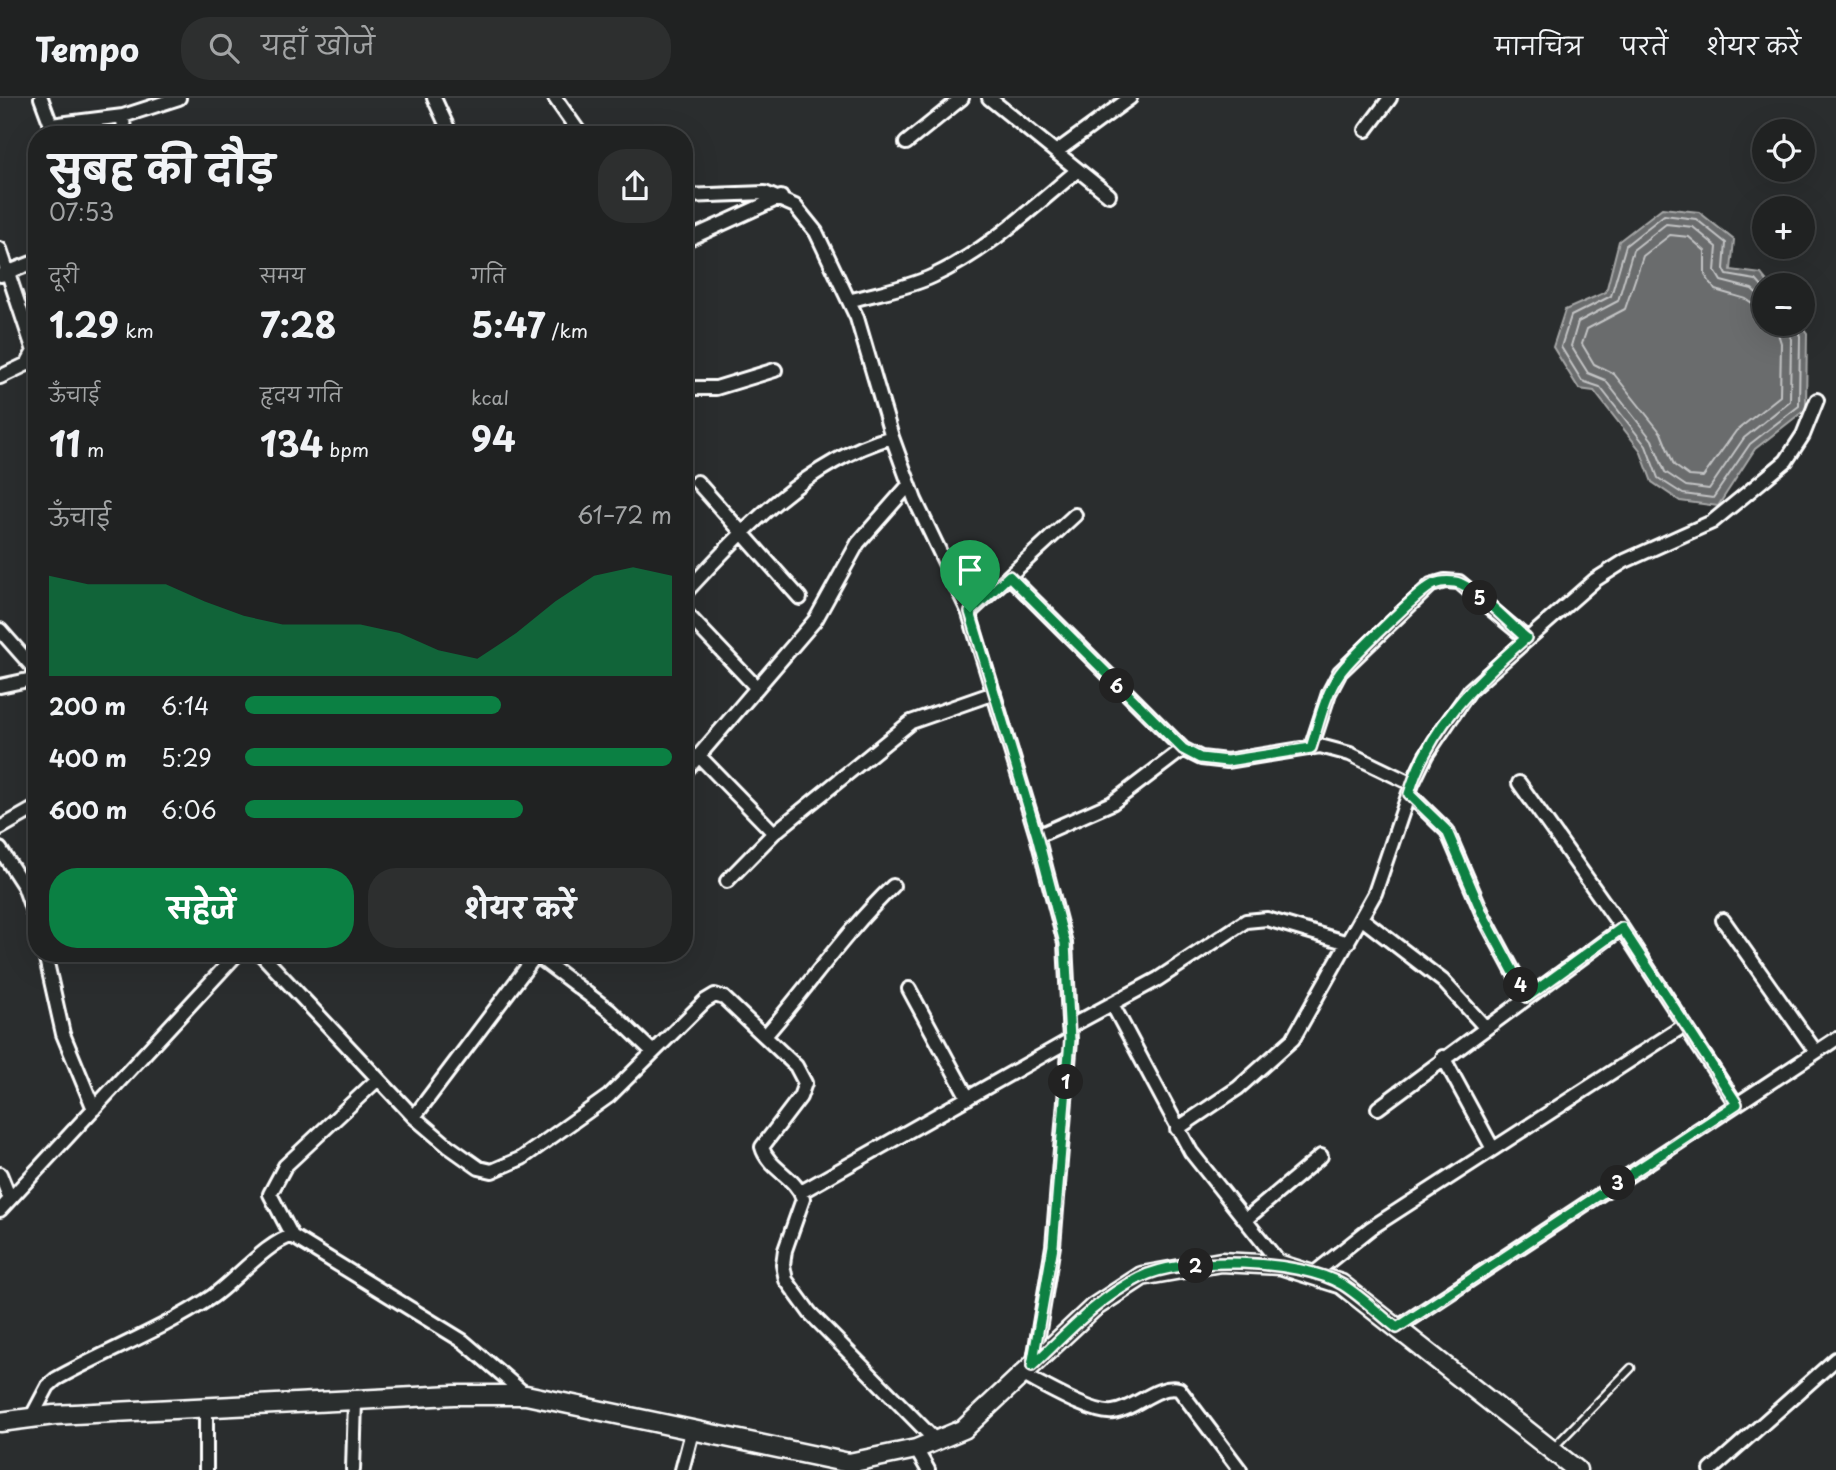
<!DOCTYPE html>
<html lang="hi">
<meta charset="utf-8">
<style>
:root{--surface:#202222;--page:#2d2f2f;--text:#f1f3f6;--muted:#a2a4a5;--line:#3d3f40;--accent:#0b8043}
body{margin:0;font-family:"Playpen Sans","Playpen Sans Deva",sans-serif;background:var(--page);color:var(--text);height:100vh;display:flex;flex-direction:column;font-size:26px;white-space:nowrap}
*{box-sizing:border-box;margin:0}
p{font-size:23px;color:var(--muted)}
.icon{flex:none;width:38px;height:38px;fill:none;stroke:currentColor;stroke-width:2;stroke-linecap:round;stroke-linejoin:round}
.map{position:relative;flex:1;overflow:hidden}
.side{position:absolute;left:28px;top:28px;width:665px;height:836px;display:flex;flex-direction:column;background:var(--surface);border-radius:28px;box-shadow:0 7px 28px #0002,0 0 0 2px var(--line)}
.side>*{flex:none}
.buttons{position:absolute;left:1752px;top:21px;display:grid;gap:14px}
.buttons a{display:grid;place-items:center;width:63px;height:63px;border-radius:50%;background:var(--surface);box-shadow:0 7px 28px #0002,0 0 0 2px var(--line);font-size:35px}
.pin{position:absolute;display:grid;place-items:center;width:60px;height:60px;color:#fff;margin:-72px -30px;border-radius:50% 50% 50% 0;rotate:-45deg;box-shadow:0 0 7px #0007}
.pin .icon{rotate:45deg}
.km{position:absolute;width:35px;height:35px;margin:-18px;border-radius:50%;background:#222;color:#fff;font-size:19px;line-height:35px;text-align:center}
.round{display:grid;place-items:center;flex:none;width:74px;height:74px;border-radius:28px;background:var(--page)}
.headline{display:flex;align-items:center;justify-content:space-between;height:119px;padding:0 21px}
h1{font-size:38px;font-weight:700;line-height:52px}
.figures{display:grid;grid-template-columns:repeat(3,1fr);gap:10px;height:119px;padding:7px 21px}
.figures div{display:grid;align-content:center}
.figures b{font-size:35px;font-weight:700}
.figures small{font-size:19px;font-weight:400}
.figures p{font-size:19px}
.chart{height:196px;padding:14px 21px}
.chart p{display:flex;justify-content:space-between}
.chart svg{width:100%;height:126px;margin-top:7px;fill:var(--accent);opacity:.7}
.action{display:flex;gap:14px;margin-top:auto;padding:14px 21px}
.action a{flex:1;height:80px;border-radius:28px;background:var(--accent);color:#fff;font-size:28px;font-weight:700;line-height:80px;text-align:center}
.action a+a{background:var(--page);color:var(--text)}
ul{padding:0 21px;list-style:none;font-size:23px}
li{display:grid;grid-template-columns:112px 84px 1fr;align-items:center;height:52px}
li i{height:18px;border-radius:9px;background:var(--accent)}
header{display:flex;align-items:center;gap:42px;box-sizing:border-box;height:98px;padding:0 35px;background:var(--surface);border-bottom:2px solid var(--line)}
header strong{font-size:33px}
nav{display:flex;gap:38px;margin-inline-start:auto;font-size:24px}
.search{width:490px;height:63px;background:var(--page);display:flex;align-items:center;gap:18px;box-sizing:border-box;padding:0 24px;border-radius:28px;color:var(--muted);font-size:26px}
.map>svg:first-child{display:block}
.water{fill:#6a6c6d;stroke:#a6a7a7;stroke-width:2}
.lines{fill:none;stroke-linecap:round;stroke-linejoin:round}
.shore{stroke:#c3c4c5;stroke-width:2}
.service-casing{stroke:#fff;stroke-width:11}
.minor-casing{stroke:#fff;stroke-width:18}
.secondary-casing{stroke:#fff;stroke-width:23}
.service{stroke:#2a2d2e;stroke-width:6}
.minor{stroke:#2a2d2e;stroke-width:12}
.secondary{stroke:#2a2d2e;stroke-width:18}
.route-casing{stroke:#fff;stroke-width:14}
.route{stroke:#0b8043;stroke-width:9}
</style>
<header>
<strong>Tempo</strong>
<div class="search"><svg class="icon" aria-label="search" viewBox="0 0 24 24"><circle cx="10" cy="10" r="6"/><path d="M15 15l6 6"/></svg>यहाँ खोजें</div>
<nav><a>मानचित्र</a><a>परतें</a><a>शेयर करें</a></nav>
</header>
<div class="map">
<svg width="1836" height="1372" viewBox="0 0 1836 1372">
<rect width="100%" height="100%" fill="#2a2d2e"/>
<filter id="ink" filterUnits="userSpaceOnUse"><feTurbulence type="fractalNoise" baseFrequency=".0143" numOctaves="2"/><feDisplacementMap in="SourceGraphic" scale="14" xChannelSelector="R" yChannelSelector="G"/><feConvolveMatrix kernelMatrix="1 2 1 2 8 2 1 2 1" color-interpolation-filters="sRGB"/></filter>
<g filter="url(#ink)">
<path class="water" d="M1662,110L1699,114L1734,142L1731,172L1761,176L1770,187H1764V226H1800L1807,235L1806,311L1755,351L1718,408L1680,403L1652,384L1640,352L1594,293L1579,291L1553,249L1565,212L1606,194L1619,143Z"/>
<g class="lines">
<path class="shore" d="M1764,191L1756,182L1727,177L1724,171L1726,145L1696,121L1664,117L1626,147L1611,198L1571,218L1561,249L1582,283L1600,289L1646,348L1658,380L1683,396L1713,400L1750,346L1799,308L1800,238L1795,226
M1764,202L1752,191L1721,183L1715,173L1717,149L1693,129L1666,126L1633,152L1618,203L1578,224L1571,248L1588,275L1605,282L1652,342L1665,374L1686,388L1709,391L1744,340L1790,303L1791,241L1786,226
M1764,213L1746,201L1715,192L1705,177V153L1689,139L1670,137L1643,158L1625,211L1587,231L1582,246L1594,266L1614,276L1661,335L1674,367L1689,378L1703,379L1736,333L1780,298L1781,245L1775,226"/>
<g class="service-casing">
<path id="service" d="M1554,1349L1631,1270"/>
</g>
<g class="minor-casing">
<path id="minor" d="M41,0L51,27L123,18
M434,0L451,37
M555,0L581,37
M989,0L1109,97
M1366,32L1390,0
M124,37L123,18L179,0
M906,45L962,0
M1056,54L1130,0
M684,98L765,95L795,108L816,134L857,220L892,339L915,402L969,515L1037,738L1065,845L1070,942L1053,1148L1033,1268
M684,143L781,99
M0,151L34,253L27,266L0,279
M1,177L37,163
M849,203C876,195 908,190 933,178C987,153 1032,110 1078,72
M684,290H716L775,272
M697,384L800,500
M1009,478L1183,651L1201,660L1227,663L1320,648L1350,656L1412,686
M684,496C743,432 806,364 892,339
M684,513L757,590
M969,515L1075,417
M0,532L37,574
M0,588L37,580
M1311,650L1329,595L1340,574L1431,487L1445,483L1459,484L1526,540
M699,658L774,735
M684,675L816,521L858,445L909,387
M1519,685L1622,830L1736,1006
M1409,696L1447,733L1483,817L1527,899
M0,730L37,709
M1037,738L1112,705L1183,651
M0,751L24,788L37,825
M727,783L774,735L911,624L994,595
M1361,820L1443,883L1485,929
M1723,822L1816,954
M45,856L63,936L94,1011
M261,856L414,1019L448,1048L479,1070L492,1073L522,1060L609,998L705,903L715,897L724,900L796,968L805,985L800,999L762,1049C768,1071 796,1079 803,1101L785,1152L783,1167L786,1182L810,1215L936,1343
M536,857L610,913L653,954
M909,891L968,1000
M1112,906L1191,1054L1281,1167
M1069,929L1158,881L1246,823L1267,821L1348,845
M765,938C808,889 845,834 893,788
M1443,959L1493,1051
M1378,1010L1622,830
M414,1019L537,856
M1177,1031L1238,990L1293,941L1375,795L1412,686L1426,657L1470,592L1595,482L1625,463L1712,424L1745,397L1786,363L1803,337L1817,302
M0,1076L10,1101
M801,1094L1070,942
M0,1112L237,856
M1245,1122L1321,1058
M292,1138L270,1096L285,1068L378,981
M1312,1177L1371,1130L1685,927
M1397,1230L1836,941
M1023,1277C1043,1287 1093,1317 1113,1314C1136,1311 1156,1286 1179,1291L1240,1372
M31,1320L48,1288L56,1281C106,1253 162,1232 210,1200C233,1185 268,1143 292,1138L463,1243L526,1297
M916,1351L928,1372
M206,1372V1309
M353,1372L355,1302
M682,1372L692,1334
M1711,1372L1836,1261"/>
</g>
<g class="secondary-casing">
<path id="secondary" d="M0,1324L54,1317L454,1297H526L849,1365L916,1351L964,1331L1093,1210L1142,1178L1221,1164L1281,1167L1341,1186L1577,1372"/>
</g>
<use href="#service" class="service"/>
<use href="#minor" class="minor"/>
<use href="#secondary" class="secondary"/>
</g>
</g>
<g class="lines" filter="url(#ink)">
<g class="route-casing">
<path id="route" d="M1009,478L1183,651L1200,660L1227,663L1311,650C1319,625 1325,596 1340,575C1351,560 1420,492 1434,486C1441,483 1448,483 1455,484C1474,487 1510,527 1526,540C1477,582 1427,632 1409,696L1447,733L1483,817L1527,899L1622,830L1737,1006L1397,1230C1379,1216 1362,1199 1343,1187C1301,1161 1183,1157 1139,1180C1097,1201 1066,1236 1032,1268L1053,1148L1070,942L1065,845L1037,738L970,514Z"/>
</g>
<use href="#route" class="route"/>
</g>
</svg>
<div class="buttons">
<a><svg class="icon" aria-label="locate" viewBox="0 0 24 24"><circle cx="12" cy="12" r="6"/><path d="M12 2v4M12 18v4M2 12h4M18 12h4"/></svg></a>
<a>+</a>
<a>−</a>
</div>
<div class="pin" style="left:970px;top:514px;background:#1e9e55"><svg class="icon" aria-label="arrive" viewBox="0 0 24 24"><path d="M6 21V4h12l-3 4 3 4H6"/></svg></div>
<b class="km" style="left:1066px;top:984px">1</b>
<b class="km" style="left:1196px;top:1168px">2</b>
<b class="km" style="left:1618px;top:1085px">3</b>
<b class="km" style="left:1521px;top:887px">4</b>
<b class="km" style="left:1480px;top:500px">5</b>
<b class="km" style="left:1117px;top:588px">6</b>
<section class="side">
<div class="headline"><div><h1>सुबह की दौड़</h1><p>07:53</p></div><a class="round"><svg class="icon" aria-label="share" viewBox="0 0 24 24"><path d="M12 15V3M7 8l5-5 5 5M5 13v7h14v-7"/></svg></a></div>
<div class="figures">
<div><p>दूरी</p><b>1.29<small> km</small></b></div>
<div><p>समय</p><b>7:28</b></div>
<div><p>गति</p><b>5:47<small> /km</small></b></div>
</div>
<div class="figures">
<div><p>ऊँचाई</p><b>11<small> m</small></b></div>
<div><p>हृदय गति</p><b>134<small> bpm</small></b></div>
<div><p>kcal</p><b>94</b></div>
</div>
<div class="chart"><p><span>ऊँचाई</span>61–72 m</p>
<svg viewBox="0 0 160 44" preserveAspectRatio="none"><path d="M0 44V9L10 12L20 12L30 12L40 18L50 23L60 26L70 26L80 26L90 29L100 35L110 38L120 29L130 18L140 9L150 6L160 9V44z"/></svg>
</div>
<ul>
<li><b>200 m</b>6:14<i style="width:60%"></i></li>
<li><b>400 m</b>5:29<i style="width:100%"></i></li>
<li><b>600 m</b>6:06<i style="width:65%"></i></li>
</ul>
<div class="action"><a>सहेजें</a><a>शेयर करें</a></div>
</section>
</div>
